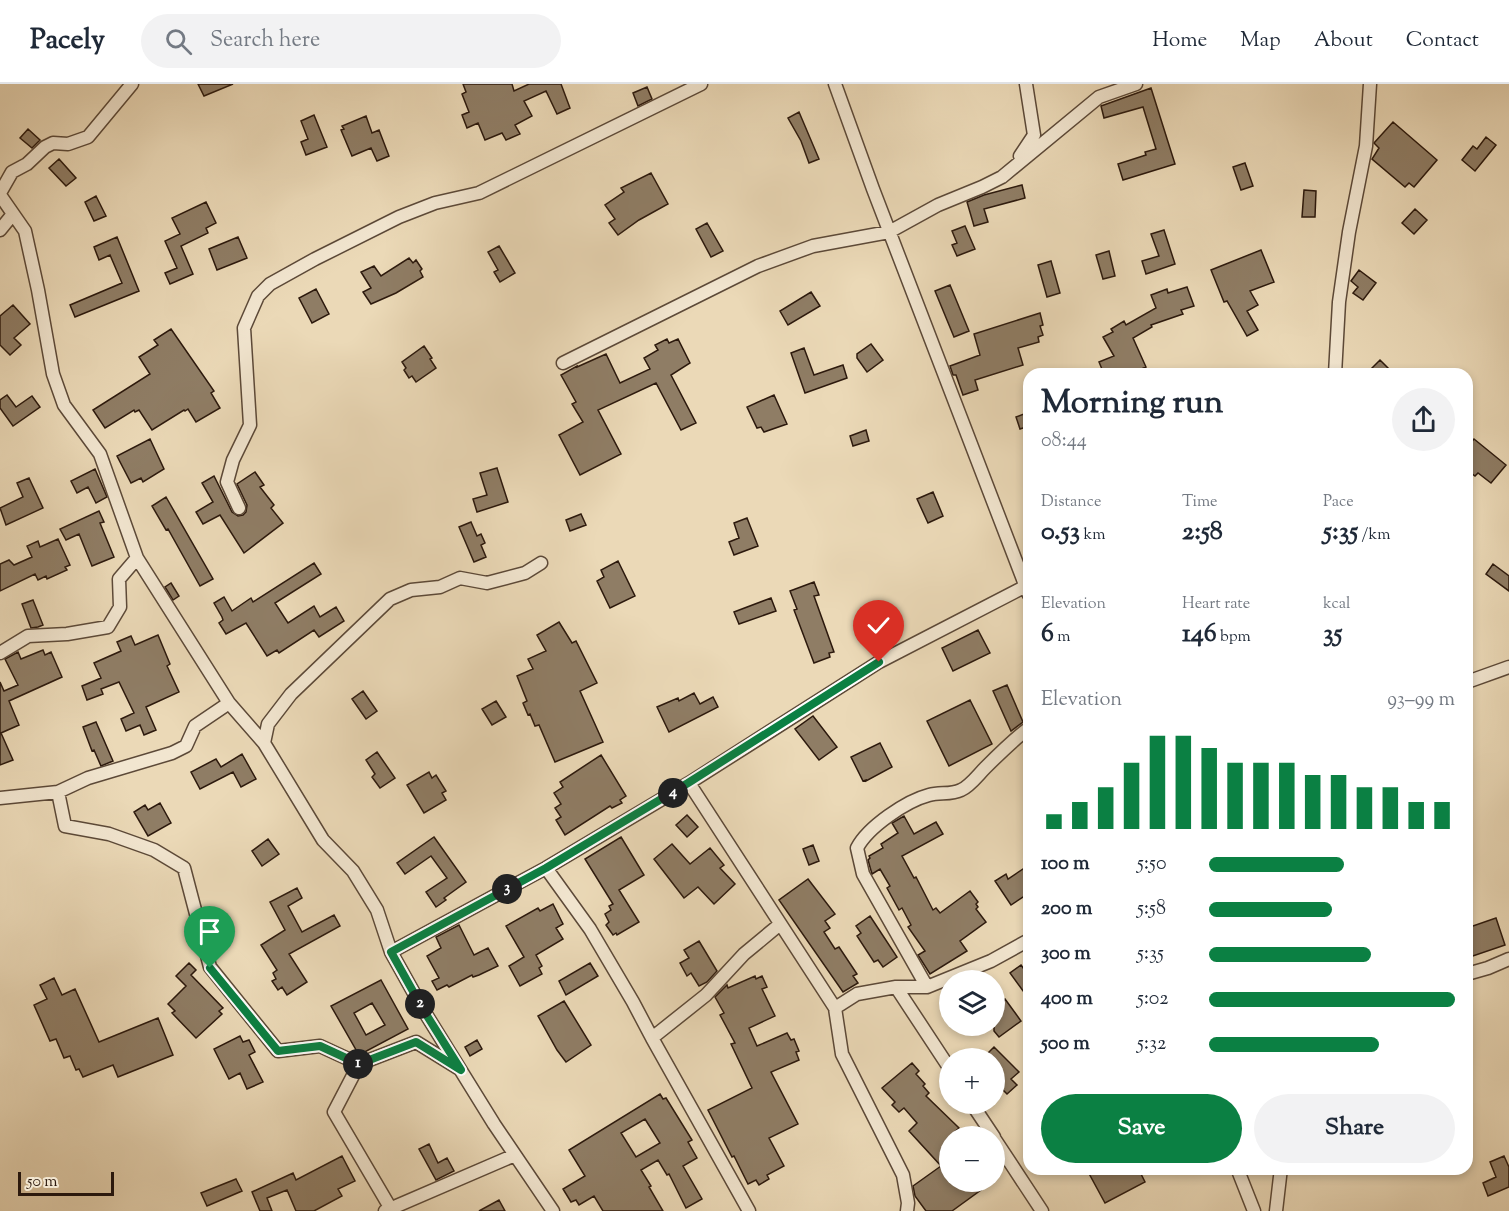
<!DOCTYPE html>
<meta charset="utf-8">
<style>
:root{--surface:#fff;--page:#f2f2f3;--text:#1f2937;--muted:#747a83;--line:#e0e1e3;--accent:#0b8043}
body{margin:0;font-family:"Sorts Mill Goudy",serif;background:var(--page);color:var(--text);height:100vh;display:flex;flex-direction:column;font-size:22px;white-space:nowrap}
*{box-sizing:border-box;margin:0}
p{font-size:20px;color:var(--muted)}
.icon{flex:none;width:33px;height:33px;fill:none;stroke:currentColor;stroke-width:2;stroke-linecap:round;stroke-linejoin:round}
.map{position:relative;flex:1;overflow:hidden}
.details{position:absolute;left:1023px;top:284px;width:450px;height:807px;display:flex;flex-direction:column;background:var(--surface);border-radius:18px;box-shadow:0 3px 9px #0003}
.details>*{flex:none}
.tools{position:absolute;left:939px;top:886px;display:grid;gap:12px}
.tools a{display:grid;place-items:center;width:66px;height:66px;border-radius:50%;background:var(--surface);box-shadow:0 3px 9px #0003;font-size:30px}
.scale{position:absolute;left:18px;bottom:15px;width:96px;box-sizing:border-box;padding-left:6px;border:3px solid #2c190d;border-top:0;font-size:16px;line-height:21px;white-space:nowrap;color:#2c190d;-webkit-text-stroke:4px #f2e6d0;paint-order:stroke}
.pin{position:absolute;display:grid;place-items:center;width:51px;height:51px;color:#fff;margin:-62px -26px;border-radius:50% 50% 50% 0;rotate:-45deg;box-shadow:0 0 6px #0007}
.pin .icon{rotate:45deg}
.km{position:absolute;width:30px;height:30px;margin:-15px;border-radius:50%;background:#222;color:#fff;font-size:16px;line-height:30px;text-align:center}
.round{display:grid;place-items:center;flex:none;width:63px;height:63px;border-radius:32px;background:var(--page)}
.overview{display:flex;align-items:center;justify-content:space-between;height:102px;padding:0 18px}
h1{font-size:33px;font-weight:700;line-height:45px}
.figures{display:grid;grid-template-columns:repeat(3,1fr);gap:9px;height:102px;padding:6px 18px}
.figures div{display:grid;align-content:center}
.figures b{font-size:26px;font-weight:700}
.figures small{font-size:16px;font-weight:400}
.figures p{font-size:16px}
.chart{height:168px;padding:12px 18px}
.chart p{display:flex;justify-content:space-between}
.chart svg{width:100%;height:108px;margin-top:6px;stroke:var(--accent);stroke-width:6}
.cta{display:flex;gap:12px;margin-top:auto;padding:12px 18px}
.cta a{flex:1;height:69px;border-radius:36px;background:var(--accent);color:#fff;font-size:24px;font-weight:700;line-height:69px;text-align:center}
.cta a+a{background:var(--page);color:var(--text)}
ul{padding:0 18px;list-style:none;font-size:20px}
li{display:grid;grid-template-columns:96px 72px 1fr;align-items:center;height:45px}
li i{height:15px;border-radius:8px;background:var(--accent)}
header{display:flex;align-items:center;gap:36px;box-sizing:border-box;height:84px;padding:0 30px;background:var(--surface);border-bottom:2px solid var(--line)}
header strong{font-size:28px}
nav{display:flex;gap:33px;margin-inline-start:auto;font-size:21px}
.search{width:420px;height:54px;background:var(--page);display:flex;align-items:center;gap:15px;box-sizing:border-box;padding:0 21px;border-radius:33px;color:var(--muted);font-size:22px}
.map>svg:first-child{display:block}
.building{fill:#8f7d65;stroke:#2c190d;stroke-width:1.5;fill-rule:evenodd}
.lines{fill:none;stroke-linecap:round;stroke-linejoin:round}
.street-casing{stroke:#5c4938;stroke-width:15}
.street{stroke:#f2e6d0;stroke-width:12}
.route-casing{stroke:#fff;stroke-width:12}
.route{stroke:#0b8043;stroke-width:8}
</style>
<header>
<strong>Pacely</strong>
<div class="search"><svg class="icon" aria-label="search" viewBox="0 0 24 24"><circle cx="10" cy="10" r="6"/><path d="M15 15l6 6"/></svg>Search here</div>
<nav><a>Home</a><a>Map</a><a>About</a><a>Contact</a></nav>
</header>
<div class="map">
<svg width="1509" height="1127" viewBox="0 0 1509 1127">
<rect width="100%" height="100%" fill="#ebd9b7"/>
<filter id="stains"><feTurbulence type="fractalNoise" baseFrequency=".00333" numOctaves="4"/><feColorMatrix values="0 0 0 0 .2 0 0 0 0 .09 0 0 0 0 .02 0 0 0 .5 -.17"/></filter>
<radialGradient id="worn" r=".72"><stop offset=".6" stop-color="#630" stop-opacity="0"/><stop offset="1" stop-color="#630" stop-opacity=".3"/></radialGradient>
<path class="building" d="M198,0H233L204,12Z
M463,0H512L514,7L529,0H561L570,24L557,30L546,7L524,17L532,32L515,41L520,50L506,56L502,49L485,56L478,39L467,44L462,31L469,28L462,10L466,8Z
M647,3L652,15L638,22L633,9Z
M1151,4L1175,80L1123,96L1118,80L1146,71L1145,68L1156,65L1143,23L1104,34L1101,22Z
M799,28L819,75L809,79L801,57L788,34Z
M314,31L327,63L306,71L301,58L308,55L301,37Z
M366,32L372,49L379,46L389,72L377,77L371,64L352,72L341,46L344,45L342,42Z
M1393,38L1437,76L1414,103L1409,99L1405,103L1372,75L1379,64L1374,59Z
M28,45L40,56L32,64L20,54Z
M1486,53L1496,61L1475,87L1462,76L1473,62L1477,65Z
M59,75L76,94L66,102L49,84Z
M1245,79L1253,102L1241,106L1233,83Z
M651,89L668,120L639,136L618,151L609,139L615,135L605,121L624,108L621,104Z
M1022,101L1025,114L984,125L988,138L974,142L967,118L984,111Z
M1304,106L1316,107L1315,133H1302Z
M96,112L106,132L94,137L85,118Z
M206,118L216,139L206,144L208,149L181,162L193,190L170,200L165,189L177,184L165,157L180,150L172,134Z
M1415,125L1427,136L1414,150L1402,139Z
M707,139L723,167L711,173L696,145Z
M965,142L975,165L957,172L952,161L957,159L952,147Z
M1164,146L1175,180L1146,190L1142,177L1159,172L1151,150Z
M117,153L139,207L75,233L70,221L122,199L110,171L99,176L94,163Z
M238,153L247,174L217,186L209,165Z
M499,162L515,189L500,198L494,188L498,186L488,168Z
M1261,166L1274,198L1250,207L1258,221L1247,227L1258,246L1247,252L1227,217L1224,218L1211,186Z
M1109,167L1115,192L1103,195L1096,171Z
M409,174L413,179L416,176L422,185L420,187L423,193L396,209L371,220L363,208L371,204L361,188L374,182L381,192Z
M1051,177L1060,209L1047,213L1038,181Z
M1359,186L1376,199L1363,216L1353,209L1358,203L1351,197Z
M950,201L969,247L954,253L935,207Z
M1187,203L1194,222L1181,226L1183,230L1151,241L1152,243L1133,254L1146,283L1130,290H1104L1099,278L1114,272L1103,253L1113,248L1111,245L1124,237L1126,241L1156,224L1151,211L1167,205L1168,209Z
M316,205L329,230L312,239L299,214Z
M811,208L820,222L788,241L780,227Z
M13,221L30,240L14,254L21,261L10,271L0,261V232Z
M1040,229L1043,241L1040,242L1043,251L1038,253L1039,258L1018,264L1023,281L975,296L978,306L963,311L956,291H953L950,282L980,271L974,250Z
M171,245L214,307L211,309L220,324L196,338L188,325L185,327L184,326L152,346L139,326L135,328L134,326L105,344L93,326L150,290L139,273L158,261L154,256Z
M667,255L669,259L678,255L690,279L671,291L696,339L681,346L656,299L598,326L621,370L580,391L559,351L583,338L572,320L576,318L561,291L577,282V283L606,270L620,299L650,285L644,274L658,266L655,261Z
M871,260L883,276L867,288L857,274V270Z
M424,262L432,274L430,275L436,284L416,298L412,292L409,294L404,286L406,284L402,278Z
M804,264L814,291L843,281L847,294L805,309L791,269Z
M1380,276L1394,290H1366Z
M7,311L16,323L32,312L40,323L13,342L0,324V316Z
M774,311L787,340L764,348L761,343L757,344L747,323Z
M1029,328V342L1020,345L1016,333Z
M866,346L869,357L853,362L850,352Z
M150,355L164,385L143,398L141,394L131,399L117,372Z
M1474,355L1506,381L1491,399L1478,389L1475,392L1467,386V363Z
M497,384L508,418L477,428L473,415L487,411L480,389Z
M95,385L107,413L96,419L88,403L77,409L71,397Z
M255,388L264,401L260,403L274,421L271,424L283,439L244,469L220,431L203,440L196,428L213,418L202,399L214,392L232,428L238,432L243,431L246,428L247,421L237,400Z
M29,394L43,424L6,441L0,424L23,413L17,399Z
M933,408L943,432L928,439L917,415Z
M166,413L213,495L200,502L168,445L166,446L152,422Z
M99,427L104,438L100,439L114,473L92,482L79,450L66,456L60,445Z
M581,430L586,441L570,447L566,436Z
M747,434L758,462L734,471L729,458L739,454L734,439Z
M471,438L477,452L481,450L485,459L481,461L486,473L474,478L459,443Z
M58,455L70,481L65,483L67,486L47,495L46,492L38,496L35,490L0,507V480L9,476L14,481L32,473L27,462L38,457L40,463Z
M618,477L635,512L610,524L597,497L604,493L601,486Z
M314,479L321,490L275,519L288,539L314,522L320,533L336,523L344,537L319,553L314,546L279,569L277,566L267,572L246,539L226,550L219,539L223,536L222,533L214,519L224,513L232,527L251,514L253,518Z
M1493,480L1509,492V507L1486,490Z
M814,498L819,511L814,512L834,568L829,569L830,573L814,579L794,526L797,525L790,507Z
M171,499L179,512L173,516L165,503Z
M771,514L776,527L739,540L734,528Z
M33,516L43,541L38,543L31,544L22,520Z
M559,538L572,559L576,557L597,599L580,607L603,658L555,678L539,641L535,642L530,630L528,631L523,619L527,617L517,592L533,585L528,575L546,567L537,551Z
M978,546L990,569L953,587L942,564Z
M158,551L170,580L167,582L179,608L146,623L156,646L144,651L140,641L126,647L121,635L134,629L119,598L101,605L103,610L87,616L82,602L101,594L94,579L121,567L117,558L131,552L135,561Z
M43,566L45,571L51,568L62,593L9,617L19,641L1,649L13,676L0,681V598L4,607L18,601L5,575L18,568L21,575Z
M1007,601L1023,638L1011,647L993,607Z
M363,607L377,627L366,635L352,615Z
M694,609L700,620L713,613L718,623L669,648L657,623L678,614L679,617Z
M970,616L992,660L949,682L927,637Z
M496,617L506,633L492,641L482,625Z
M813,632L837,663L819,676L795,645Z
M96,638L113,677L101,682L94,666L92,667L83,643Z
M880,659L892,683L866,697V696L863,697L851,673Z
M377,668L395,694L380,704L372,693L375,690L366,676Z
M242,670L256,695L241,703L233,688L200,705L191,688L216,675L221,683Z
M601,671L626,712L620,716L622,719L612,724L610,722L565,751L556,736L561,733L555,724L561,720L554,709L563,703L560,698Z
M429,688L432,694L436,691L446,707L442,709L446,716L424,729L407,701Z
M160,719L171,739L148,752L134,728L145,721L148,726Z
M687,731L698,743L687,753L676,741Z
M904,732L914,750L936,738L943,750L902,772L914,794L916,793L933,826L936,824L940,829L970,807L978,818L976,820L978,823L976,825L986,838L960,857L967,867L930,890L918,871L925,867L908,843L911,841L902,824L899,826L887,804L890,802L880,785L872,790L868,776L870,774L869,772L883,764L881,760L898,749L892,739Z
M434,753L466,798L444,814L446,816L436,823L426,808L447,794L431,772L405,790L397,779Z
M621,753L644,791L619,806L639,838L617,851L616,849L613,851L606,841L609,838L605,830L611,826L609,822L613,820L585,775Z
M268,755L279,770L262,782L252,767Z
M672,760L690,780L710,764L724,781L720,784L735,800L714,820L698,803L684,814L654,775Z
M813,761L819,777L809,781L803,765Z
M1026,783L1029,789V809L1011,821L995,797L1006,790L1008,795Z
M808,795L835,830L825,837L830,844L824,848L835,865L839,863L857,890L853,892L858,899L843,908L779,816Z
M297,804L302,814L288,822L302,848L334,831L340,842L289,870L307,898L287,911L282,903L278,906L272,897L276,895L273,889L277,886L261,861L285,846L270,818Z
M553,820L563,840L556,844L563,855L536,871L542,882L539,884L542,890L520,902L509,882L524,873L506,842L538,824L540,827Z
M870,832L897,873L883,883L878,876L874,878L857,852L861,849L856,842Z
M1496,834L1505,861L1467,874V844Z
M459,841L474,871L488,864L498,882L479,891L473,893L472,891L449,903L447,901L437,906L432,897L439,894L427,872L441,864L436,853Z
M699,857L717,887L707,898L699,902L691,889L687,892L680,879L689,874L684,866Z
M189,879L196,886L191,891L223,924L219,927L222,930L196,954L172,929L175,927L168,920L186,902L176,892Z
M590,879L598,892L566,911L559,897Z
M1021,881L1029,892V915L1010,889Z
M755,892L756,895L762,892L767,903L762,905L775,932L749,944L757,962L787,949L791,956L794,955L799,967L796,968L799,976L771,988L798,1040L769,1054L784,1082L767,1091L769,1095L759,1101L756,1096L748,1100L734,1072L732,1073L708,1026L752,1004L731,960L735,959L720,931L724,929L715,913L727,901L728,904Z
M54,894L62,911L75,905L99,958L158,934L173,971L118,993L113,981L83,993L79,985L76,986L70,972L64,974L56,955L50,957L34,921L47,915L40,901Z
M381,896L408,945L359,971L331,922ZM372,919L385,941L366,951L354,929Z
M1005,915L1021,937L999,953L994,947V922Z
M564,917L591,961L566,978L557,966L538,932Z
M240,952L243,958L249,956L255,968L249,971L263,998L247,1005L240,989L229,995L214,965Z
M477,956L482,965L470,972L465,963Z
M994,963L1019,988L1011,995L1017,1001L1007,1010L1002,1005L994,1011V975H982Z
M912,979L919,987L916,990L925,1000L923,1002L929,1009L926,1012L959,1044L952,1050L954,1052L950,1053V1098H992L952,1127H926L915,1112L913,1102L941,1082L909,1047L917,1039L904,1024L899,1028L892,1021L895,1018L882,1004Z
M660,1010L663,1015L666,1014L692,1056L688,1058L697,1074L683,1082L702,1115L686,1124L669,1090L667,1091L658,1076L641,1086L651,1102L649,1103L663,1127H603L594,1112L579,1121L576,1116L571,1118L563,1105L585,1092L569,1066ZM645,1035L660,1059L636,1073L621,1049Z
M429,1060L438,1079L447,1074L454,1087L436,1096L419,1065Z
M342,1072L355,1097L338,1105L342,1112L314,1127H296L287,1106L267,1114L272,1127H260L252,1108L293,1089L296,1096Z
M1504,1072L1509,1083V1103L1488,1112L1483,1099L1496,1093L1490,1078Z
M1086,1084H1138L1145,1098L1105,1119Z
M236,1095L242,1107L207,1122L201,1109Z
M499,1116L505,1127H479Z"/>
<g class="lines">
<g class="street-casing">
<path id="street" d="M835,0L873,105L1029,511
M1020,72L1034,51L1026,0
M0,109L12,88L27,80L45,63L53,59L68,60L88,53L132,0
M0,111L25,147L38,206L53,290L64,321L100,370L137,474L229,619L264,659L323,756L353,787L377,826L391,868L424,927L494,1040L553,1127
M0,146L13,130
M563,279L758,182L813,162L889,148L938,121L982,103L1002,93L1099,13L1136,0
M1335,290L1339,218L1349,148L1366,62L1370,0
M239,424L227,398L233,376L250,341L244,244L258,212L270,200L315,175L399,133L435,119L479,109L701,0
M0,569L28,552L67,550L108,543L120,523L119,495L137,474
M1467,598L1509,583
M264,659L268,640L291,610L390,515L411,506L440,503L460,494L487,499L525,489L541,479
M689,699L835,924L842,970L903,1091L908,1119L907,1127
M58,708L65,742L109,750L154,766L184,784L210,883L278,967L320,962L359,980L416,958L458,984
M0,714L58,708L88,694L172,669L186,662L195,642L229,619
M546,784L590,845L633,918L652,954L749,1127
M391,868L546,784L689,699L879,578L1026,502
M1467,890L1488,884L1509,875
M896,903L950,985
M927,903L863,790L857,764C868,743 906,717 929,711C940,708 951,711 961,706C970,702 978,691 985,684C999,670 1013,656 1029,644
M835,924L857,910L896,903H927L991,877L1029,856
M652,954L706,911L744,870L779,841
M359,980L334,1028L391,1125
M972,1020L994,1053
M994,1054L1042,1127
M1237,1084L1254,1127
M385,1127L515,1071
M1276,1127L1281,1084"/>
</g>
<use href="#street" class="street"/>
</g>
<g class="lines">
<g class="route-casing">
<path id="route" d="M210,884L278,967L320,962L359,980L416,958L461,986L424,927L391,868L546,784L688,699L879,578"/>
</g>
<use href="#route" class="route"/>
</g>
<rect width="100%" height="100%" filter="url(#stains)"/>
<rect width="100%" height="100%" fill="url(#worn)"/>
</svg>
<div class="tools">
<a><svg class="icon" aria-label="layers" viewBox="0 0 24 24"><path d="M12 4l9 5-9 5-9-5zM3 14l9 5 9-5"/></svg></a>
<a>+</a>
<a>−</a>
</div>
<div class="scale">50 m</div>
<div class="pin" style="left:210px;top:884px;background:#1e9e55"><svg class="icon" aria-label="arrive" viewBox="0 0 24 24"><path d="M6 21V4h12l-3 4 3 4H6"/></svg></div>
<div class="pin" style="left:879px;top:578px;background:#d93025"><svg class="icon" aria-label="check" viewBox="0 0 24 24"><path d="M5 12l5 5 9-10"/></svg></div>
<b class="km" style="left:358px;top:980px">1</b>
<b class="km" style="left:420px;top:920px">2</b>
<b class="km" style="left:507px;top:805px">3</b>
<b class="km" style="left:673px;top:709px">4</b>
<section class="details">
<div class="overview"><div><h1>Morning run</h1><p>08:44</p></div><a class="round"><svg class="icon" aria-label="share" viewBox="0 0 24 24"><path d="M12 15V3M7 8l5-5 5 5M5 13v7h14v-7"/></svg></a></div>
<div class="figures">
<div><p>Distance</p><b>0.53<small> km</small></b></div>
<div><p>Time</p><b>2:58</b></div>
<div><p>Pace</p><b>5:35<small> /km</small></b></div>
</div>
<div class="figures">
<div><p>Elevation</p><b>6<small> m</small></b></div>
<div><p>Heart rate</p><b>146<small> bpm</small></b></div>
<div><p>kcal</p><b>35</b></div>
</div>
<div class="chart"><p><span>Elevation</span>93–99 m</p>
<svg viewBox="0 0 160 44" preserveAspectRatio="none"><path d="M5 44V38M15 44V33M25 44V27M35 44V17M45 44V6M55 44V6M65 44V11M75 44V17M85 44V17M95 44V17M105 44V22M115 44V22M125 44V27M135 44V27M145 44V33M155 44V33"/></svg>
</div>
<ul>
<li><b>100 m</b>5:50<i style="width:55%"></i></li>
<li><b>200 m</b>5:58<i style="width:50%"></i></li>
<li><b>300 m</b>5:35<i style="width:66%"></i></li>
<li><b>400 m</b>5:02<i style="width:100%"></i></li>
<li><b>500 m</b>5:32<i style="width:69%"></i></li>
</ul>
<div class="cta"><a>Save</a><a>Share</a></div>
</section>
</div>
